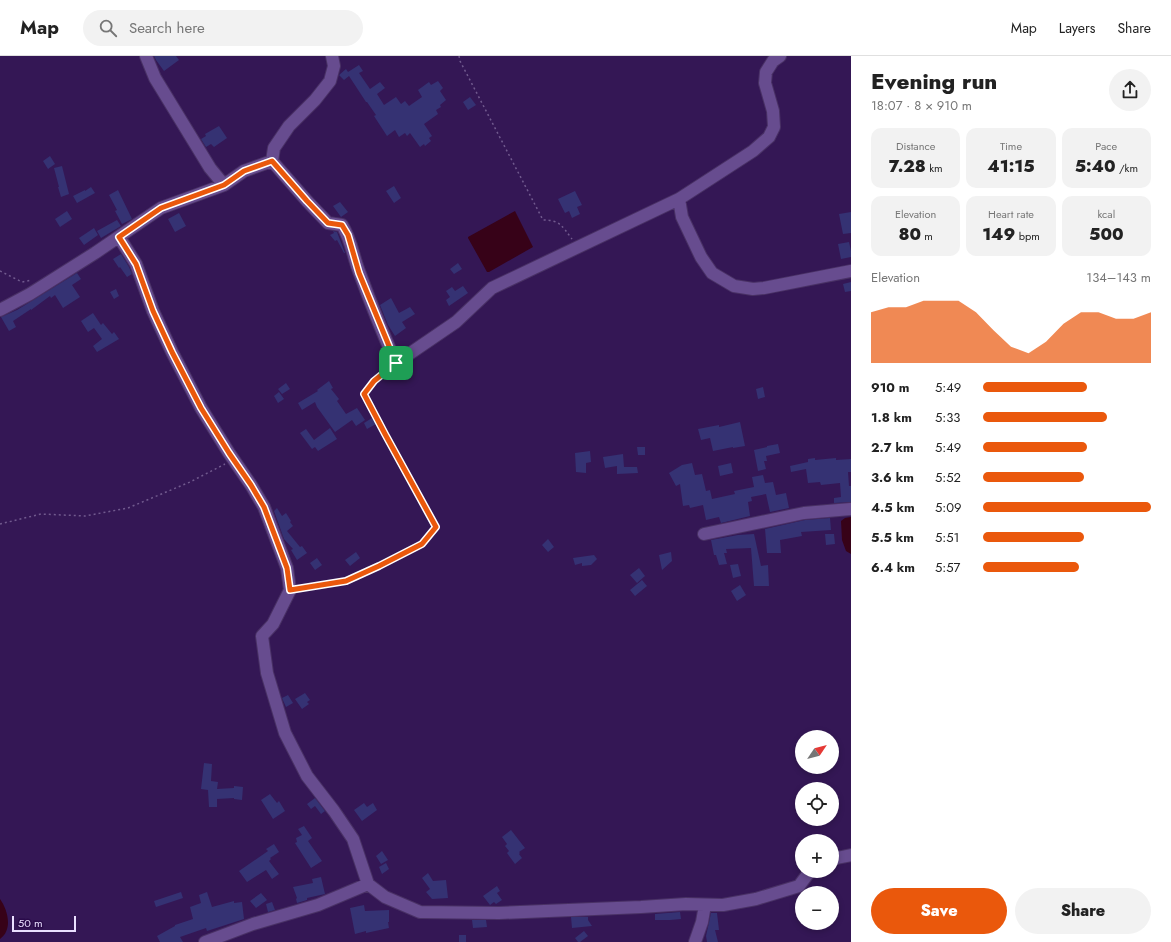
<!DOCTYPE html>
<meta charset="utf-8">
<style>
:root{--surface:#fff;--page:#f2f2f2;--text:#222;--muted:#767676;--line:#e0e0e0;--accent:#ea580c}
body{margin:0;font-family:Jost,sans-serif;background:var(--page);color:var(--text);height:100vh;display:flex;flex-direction:column;font-size:15px;white-space:nowrap}
*{box-sizing:border-box;margin:0}
p{font-size:13px;color:var(--muted)}
.icon{flex:none;width:22px;height:22px;fill:none;stroke:currentColor;stroke-width:2;stroke-linecap:round;stroke-linejoin:round}
.map{position:relative;flex:1;overflow:hidden}
.details{display:flex;flex-direction:column;background:var(--surface);width:320px}
.details>*{flex:none}
.needle{width:26px;rotate:55deg}
.buttons{position:absolute;left:795px;top:674px;display:grid;gap:8px}
.buttons a{display:grid;place-items:center;width:44px;height:44px;border-radius:50%;background:var(--surface);box-shadow:0 2px 6px #0003;font-size:20px}
.scale{position:absolute;left:12px;bottom:10px;width:64px;box-sizing:border-box;padding-left:4px;border:2px solid #eae0ff;border-top:0;font-size:11px;line-height:14px;white-space:nowrap;color:#eae0ff;-webkit-text-stroke:3px #2a0b4a;paint-order:stroke}
.pin{position:absolute;display:grid;place-items:center;width:34px;height:34px;color:#fff;margin:-17px;border-radius:8px;box-shadow:0 2px 6px #0006}
.round{display:grid;place-items:center;flex:none;width:42px;height:42px;border-radius:21px;background:var(--page)}
.summary{display:flex;align-items:center;justify-content:space-between;height:68px;padding:0 20px}
h1{font-size:22px;font-weight:800;line-height:30px}
.figures{display:grid;grid-template-columns:repeat(3,1fr);gap:6px;height:68px;padding:4px 20px}
.figures div{display:grid;align-content:center;border-radius:10px;background:var(--page);text-align:center}
.figures b{font-size:17px;font-weight:800}
.figures small{font-size:11px;font-weight:400}
.figures p{font-size:11px}
.chart{height:112px;padding:8px 20px}
.chart p{display:flex;justify-content:space-between}
.chart svg{width:100%;height:72px;margin-top:4px;fill:var(--accent);opacity:.7}
.cta{display:flex;gap:8px;margin-top:auto;padding:8px 20px}
.cta a{flex:1;height:46px;border-radius:24px;background:var(--accent);color:#fff;font-size:16px;font-weight:800;line-height:46px;text-align:center}
.cta a+a{background:var(--page);color:var(--text)}
ul{padding:0 20px;list-style:none;font-size:13px}
li{display:grid;grid-template-columns:64px 48px 1fr;align-items:center;height:30px}
li i{height:10px;border-radius:5px;background:var(--accent)}
header{display:flex;align-items:center;gap:24px;box-sizing:border-box;height:56px;padding:0 20px;background:var(--surface);border-bottom:1px solid var(--line)}
header strong{font-size:19px}
nav{display:flex;gap:22px;margin-inline-start:auto;font-size:14px}
.search{width:280px;height:36px;background:var(--page);display:flex;align-items:center;gap:10px;box-sizing:border-box;padding:0 14px;border-radius:22px;color:var(--muted);font-size:15px}
main{display:flex;flex:1;min-height:0}
.map>svg:first-child{display:block}
.water{fill:#370218}
.building{fill:#353273}
.lines{fill:none;stroke-linecap:round;stroke-linejoin:round}
.minor-casing{stroke:#493165;stroke-width:14}
.path{stroke:#715a8e;stroke-width:1.5;stroke-dasharray:2 3;stroke-linecap:butt}
.minor{stroke:#674c8f;stroke-width:12}
.route-casing{stroke:#fff;stroke-width:8}
.route{stroke:#ea580c;stroke-width:5}
</style>
<header>
<strong>Map</strong>
<div class="search"><svg class="icon" aria-label="search" viewBox="0 0 24 24"><circle cx="10" cy="10" r="6"/><path d="M15 15l6 6"/></svg>Search here</div>
<nav><a>Map</a><a>Layers</a><a>Share</a></nav>
</header>
<main>
<div class="map">
<svg width="851" height="886" viewBox="0 0 851 886">
<rect width="100%" height="100%" fill="#341755"/>
<path class="water" d="M515,155L533,191L489,216H487L468,182V181Z
M851,461V498L846,495L842,484L841,465L845,462Z
M0,843C8,854 13,874 0,883Z"/>
<path class="building" d="M154,0H176L179,4L164,15L156,4Z
M359,9L363,15L359,17L370,33L380,26L385,32L377,38L384,49L396,41L401,48L405,45L409,50L422,41L418,34L429,26L431,29L438,25L443,32L440,35L446,44L440,49L441,51L436,54L438,58L424,68L432,80L429,82L431,85L425,90L424,88L420,91L410,77L407,80L405,77L399,81L395,74L387,80L374,60L376,59L367,46H366L349,20L344,24L339,19L346,13L348,16Z
M470,41L476,49L468,54L463,46Z
M219,70L227,82L214,91L211,88L206,91L201,83L206,80L205,78Z
M50,100L55,108L48,113L43,105Z
M62,110L69,138L61,141L58,131H59L54,112Z
M394,130L401,142L394,147L386,135Z
M91,131L95,137L77,147L73,140L85,134V135Z
M118,134L132,163L122,168L115,155L117,154L109,139Z
M575,135L582,149L577,151L580,158L572,162L569,155L565,157L558,143Z
M340,146L348,156L341,161L333,150Z
M67,155L72,163L60,171L55,163Z
M851,156V177L843,178L839,158Z
M179,157L186,170L175,176L168,163Z
M117,164L121,170L101,182L97,175Z
M94,172L98,179L84,189L79,182Z
M333,175L337,176L345,197H344L337,184L335,185L330,179L334,177Z
M849,186L851,195V201L841,203L838,188Z
M121,198L129,211L132,218L127,221L120,211L119,212L113,203Z
M458,207L462,213L454,218L450,213Z
M77,217L81,223L72,229L80,241L63,252L55,239L51,242L50,240L31,254V253L13,265L16,271L9,275L1,261L17,254Z
M851,226V235L845,236L843,228Z
M463,230L468,237L449,250L446,244L450,241L446,235L452,231L455,235Z
M116,233L119,240L114,243L110,236Z
M391,242L399,257L410,251L415,258L402,266L406,272L395,280L388,269L380,249Z
M93,257L101,269L103,267L112,278L114,276L119,283L97,296L93,290L102,283L94,272L88,276L81,265Z
M329,325L333,332L331,333L339,343L337,345L346,358L357,352L365,364L356,370L352,364L335,376L317,351L315,346L302,354L298,347L318,335L317,334Z
M286,327L290,333L282,338L278,333Z
M763,331L765,341L758,343L756,333Z
M279,336L284,343L278,347L274,340Z
M372,362L376,368L367,373L364,367Z
M740,366L745,390L733,392V391L713,395L710,382L701,384L698,373L719,369V371Z
M330,372L337,383L318,395L315,391L312,393L300,377L306,373L314,384Z
M778,388L780,397L766,400L767,405H764L766,413L758,415L754,394L767,391V390Z
M637,391H645V399H638Z
M590,395L591,406L586,407V417L576,416L575,397Z
M623,398L624,411H637L638,417L617,418V410L605,412L603,401Z
M815,402V404L836,402V404L851,403V416H848L849,430H851V446L834,447V442L841,441L840,427L821,429L820,426L808,427L806,413L791,416L790,410L808,406V403Z
M692,407L695,419L702,418L706,435L710,434L712,443L735,438L734,435L754,431L752,421L763,419L765,427L773,426L776,439L786,437L789,452L770,456L766,438L751,441L752,445L748,446L750,460L721,467L719,461L706,464L703,449L690,452L689,449L683,450L680,428L676,430L669,417L682,409Z
M731,407L733,417L720,420L718,410Z
M277,452L282,460L286,457L291,465L290,466L293,470L287,475L300,491L302,490L307,497L297,504L291,494L293,493L284,483L274,455Z
M830,462L831,474L801,476L802,480L780,484L781,497H767L765,473L805,464Z
M754,478L761,510L768,509L769,530H754L751,492L726,493L727,497H724L727,508L719,509L716,499H714L711,484L738,479Z
M825,478H834L835,488L826,489Z
M548,483L554,491L548,496L542,489Z
M356,496L360,502L350,510L345,504Z
M671,496L672,505L662,514L659,499Z
M594,499L597,503L591,509L582,510V507L575,509L573,502Z
M317,502L322,509L315,514L310,507Z
M738,508L741,520L733,522L730,509Z
M639,512L645,520L637,527L630,519Z
M642,524L647,530L635,540L630,534Z
M740,529L746,539L737,545L731,535Z
M305,637L310,644L307,646L309,648L302,653L295,643Z
M288,639L293,647L286,651L282,642Z
M204,707L212,708L211,725L218,726L217,733L234,732V730L243,731L242,744L234,743V742L217,743V751H209L208,734L201,733Z
M270,738L277,747L279,745L285,755L273,763L261,744Z
M315,742L325,755L321,758L315,750L311,753L307,748Z
M364,747L367,751L373,747L377,754L362,765L354,754Z
M304,770L312,782L308,785L322,805L311,812L295,787L297,786L296,782L302,779L298,773Z
M511,774L525,792L519,796L520,797L519,798L522,802L515,808L507,797L509,795L505,790L507,788L502,781Z
M274,788L279,796L270,802L271,803L269,805L279,818L272,823L266,814L247,826L239,815L268,795L266,793Z
M382,795L388,804L381,808L376,800Z
M386,807L389,813L382,818L379,811Z
M428,817L433,825L446,824L448,842L432,843L426,836L430,833L422,822Z
M321,821L325,838L307,842V844L297,847L296,843L297,842L293,831L313,827L312,823Z
M497,830L500,835L497,837L502,844L496,848L494,846L490,849L483,840Z
M181,836L183,842L156,851L154,845Z
M207,836L212,851L234,845V847L242,846L244,863L207,875L206,872L180,881L183,886H160L157,880L175,870V869L193,863L190,851L201,847L199,839Z
M261,837L267,844L256,852L250,845Z
M272,846L275,854L268,856L266,848Z
M364,849L365,855L389,854V866H388L389,872L366,877V875L355,878L350,852Z
M680,856L681,863L670,864H655V858Z
M711,857H717L719,874H715L718,886H707L706,880Z
M571,861H588V864L592,870L572,872Z
M472,864H486L487,871L473,872Z
M584,875L588,880L580,886H578L575,882Z
M459,879H466V886H459Z"/>
<g class="lines">
<g class="minor-casing">
<path id="minor" d="M146,0L155,22L210,112L224,129L244,115L272,105L307,145L328,167L342,169C352,185 353,201 360,218C371,248 383,278 396,307L456,266L492,232L679,143L753,95L769,81L774,71L773,55L765,27L766,16L773,5L780,0
M272,105L274,92L289,70L315,44L330,25L334,10L332,0
M679,143L682,161L701,201L712,217L734,230L753,233L764,232L851,215
M119,181L136,208L153,255L172,296L201,352L229,397L251,429L264,451L287,512L290,534L273,568L262,580L267,617L285,677L307,720L334,755L353,783L368,828L385,841L420,856L499,857L641,851L686,848L723,849L756,843L799,830L810,815
M0,254L30,238L95,197L161,152L224,129
M704,478L804,457L851,453
M832,803L851,799
M205,886L253,868L318,849L368,828
M695,886L702,866L705,849"/>
</g>
<path class="path" d="M459,0L460,5L543,164C560,164 562,170 572,183
M0,215L22,226L32,224
M0,468L41,458L85,460L128,452L190,426L225,408
M300,532L346,525L379,510L422,488L436,471L385,378L364,338L374,325L388,314"/>
<use href="#minor" class="minor"/>
</g>
<g class="lines">
<g class="route-casing">
<path id="route" d="M272,105L307,145L328,167L342,169L348,179L359,217L396,307L374,325L364,338L385,378L436,471L422,488L379,510L346,525L290,534L287,512L264,451L251,429L229,397L201,352L172,296L153,255L136,208L119,181L161,152L224,129L244,115Z"/>
</g>
<use href="#route" class="route"/>
</g>
</svg>
<div class="buttons">
<a><svg class="needle" viewBox="-14 -14 28 28"><path d="M0-13l5 13h-10z" fill="#e53935"/><path d="M0 13l5-13h-10z" fill="#767676"/></svg></a>
<a><svg class="icon" aria-label="locate" viewBox="0 0 24 24"><circle cx="12" cy="12" r="6"/><path d="M12 2v4M12 18v4M2 12h4M18 12h4"/></svg></a>
<a>+</a>
<a>−</a>
</div>
<div class="scale">50 m</div>
<div class="pin" style="left:396px;top:307px;background:#1e9e55"><svg class="icon" aria-label="arrive" viewBox="0 0 24 24"><path d="M6 21V4h12l-3 4 3 4H6"/></svg></div>
</div>
<section class="details">
<div class="summary"><div><h1>Evening run</h1><p>18:07 · 8 × 910 m</p></div><a class="round"><svg class="icon" aria-label="share" viewBox="0 0 24 24"><path d="M12 15V3M7 8l5-5 5 5M5 13v7h14v-7"/></svg></a></div>
<div class="figures">
<div><p>Distance</p><b>7.28<small> km</small></b></div>
<div><p>Time</p><b>41:15</b></div>
<div><p>Pace</p><b>5:40<small> /km</small></b></div>
</div>
<div class="figures">
<div><p>Elevation</p><b>80<small> m</small></b></div>
<div><p>Heart rate</p><b>149<small> bpm</small></b></div>
<div><p>kcal</p><b>500</b></div>
</div>
<div class="chart"><p><span>Elevation</span>134–143 m</p>
<svg viewBox="0 0 160 44" preserveAspectRatio="none"><path d="M0 44V13L10 10L20 10L30 6L40 6L50 6L60 13L70 24L80 34L90 38L100 31L110 20L120 13L130 13L140 17L150 17L160 13V44z"/></svg>
</div>
<ul>
<li><b>910 m</b>5:49<i style="width:62%"></i></li>
<li><b>1.8 km</b>5:33<i style="width:74%"></i></li>
<li><b>2.7 km</b>5:49<i style="width:62%"></i></li>
<li><b>3.6 km</b>5:52<i style="width:60%"></i></li>
<li><b>4.5 km</b>5:09<i style="width:100%"></i></li>
<li><b>5.5 km</b>5:51<i style="width:60%"></i></li>
<li><b>6.4 km</b>5:57<i style="width:57%"></i></li>
</ul>
<div class="cta"><a>Save</a><a>Share</a></div>
</section>
</main>
